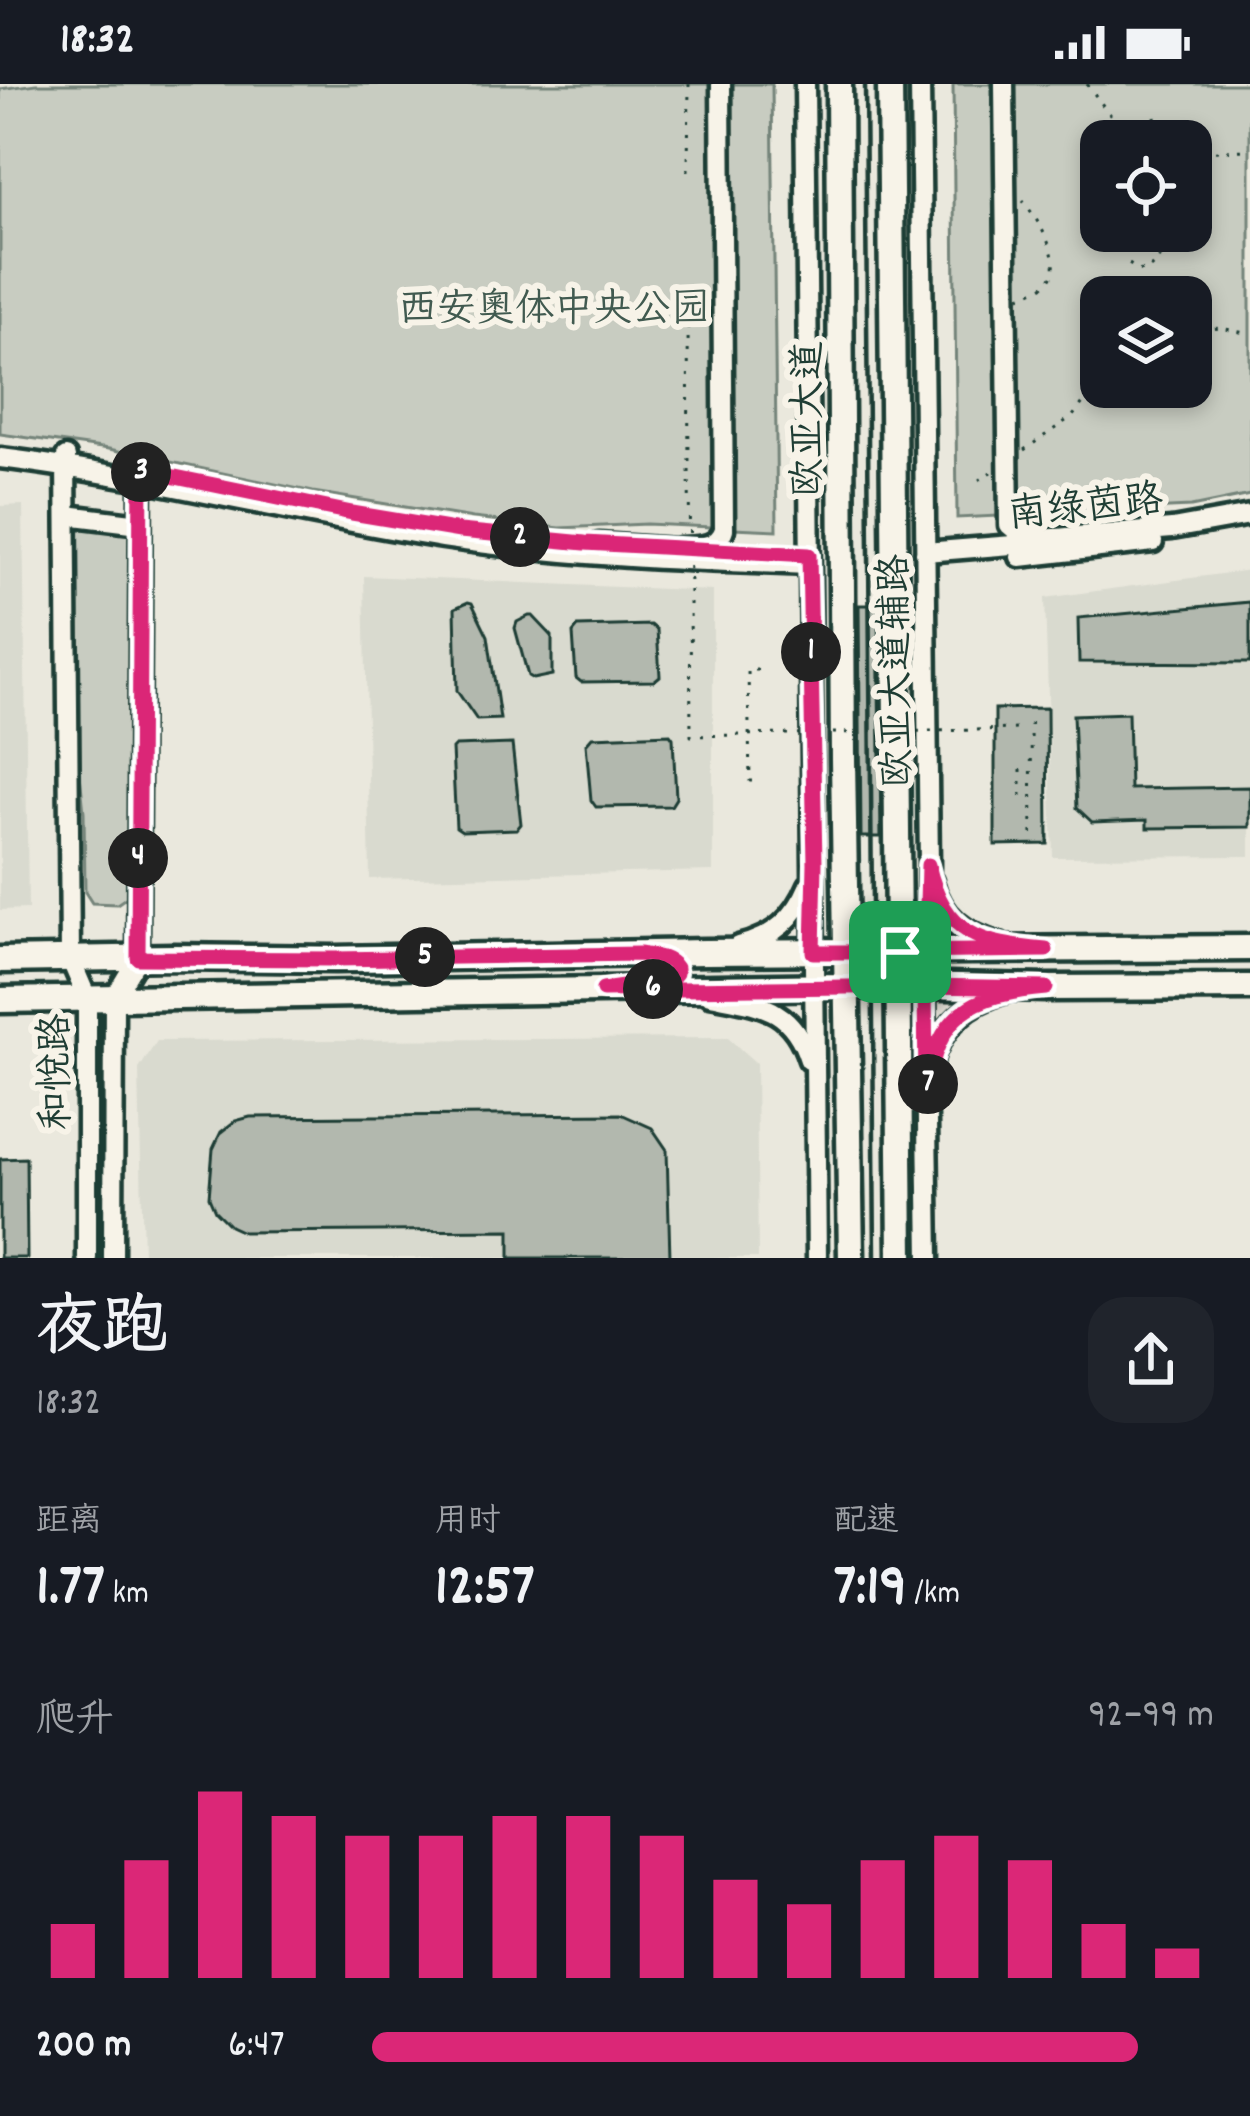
<!DOCTYPE html>
<html lang="zh">
<meta charset="utf-8">
<style>
:root{--surface:#171b24;--page:#20242c;--text:#f1f3f6;--muted:#9ea1a6;--accent:#db2777}
body{margin:0;font-family:Dekko,"LXGW WenKai TC",sans-serif;background:var(--page);color:var(--text);height:100vh;display:flex;flex-direction:column;font-size:45px;white-space:nowrap}
*{box-sizing:border-box;margin:0}
p{font-size:39px;color:var(--muted)}
.icon{flex:none;width:66px;height:66px;fill:none;stroke:currentColor;stroke-width:2;stroke-linecap:round;stroke-linejoin:round}
.map{position:relative;height:1174px;overflow:hidden}
.sheet{display:flex;flex-direction:column;background:var(--surface);flex:1}
.sheet>*{flex:none}
.tools{position:absolute;left:1080px;top:36px;display:grid;gap:24px}
.tools a{display:grid;place-items:center;width:132px;height:132px;border-radius:24px;background:var(--surface);box-shadow:0 6px 18px #0003;font-size:60px}
.pin{position:absolute;display:grid;place-items:center;width:102px;height:102px;color:#fff;margin:-51px;border-radius:24px;box-shadow:0 6px 18px #0006}
.km{position:absolute;width:60px;height:60px;margin:-30px;border-radius:50%;background:#222;color:#fff;font-size:33px;line-height:60px;text-align:center}
.round{display:grid;place-items:center;flex:none;width:126px;height:126px;border-radius:36px;background:var(--page)}
.overview{display:flex;align-items:center;justify-content:space-between;height:204px;padding:0 36px}
h1{font-size:66px;font-weight:800;line-height:90px}
.metrics{display:grid;grid-template-columns:repeat(3,1fr);gap:18px;height:204px;padding:12px 36px}
.metrics div{display:grid;align-content:center}
.metrics b{font-size:60px;font-weight:800}
.metrics small{font-size:33px;font-weight:400}
.metrics p{font-size:33px}
.chart{height:336px;padding:24px 36px}
.chart p{display:flex;justify-content:space-between}
.chart svg{width:100%;height:216px;margin-top:12px;stroke:var(--accent);stroke-width:6}
ul{padding:0 36px;list-style:none;font-size:39px}
li{display:grid;grid-template-columns:192px 144px 1fr;align-items:center;height:90px}
li i{height:30px;border-radius:15px;background:var(--accent)}
.status{display:flex;justify-content:space-between;align-items:center;height:84px;padding:0 60px;background:var(--surface);direction:ltr}
.status svg{height:33px;fill:currentColor}
.map>svg:first-child{display:block}
.built{fill:#d9dacf}
.green{fill:#c8ccc1;stroke:#74847a;stroke-width:3;fill-rule:evenodd}
.building{fill:#b2b8ae;stroke:#1f3d34;stroke-width:3}
.lines{fill:none;stroke-linecap:round;stroke-linejoin:round}
.minor-casing{stroke:#1f3d34;stroke-width:27}
.major-casing{stroke:#1f3d34;stroke-width:33}
.path{stroke:#1f3d34;stroke-width:3;stroke-dasharray:3 9;stroke-linecap:butt}
.minor{stroke:#f7f3e8;stroke-width:18}
.major{stroke:#f7f3e8;stroke-width:24}
.rail{stroke:#1f3d34;stroke-width:4.5}
.path-bridge{stroke:#1f3d34;stroke-width:3;stroke-dasharray:3 9;stroke-linecap:butt}
.route-casing{stroke:#fff;stroke-width:24}
.route{stroke:#db2777;stroke-width:15}
.labels{text-anchor:middle;stroke-width:12;stroke-linejoin:round;paint-order:stroke}
.park-label{font-size:39px;fill:#415a50;stroke:#f7f3e8}
.street-label{font-size:39px;fill:#1f3d34;stroke:#f7f3e8}
</style>
<div class="status"><b>18:32</b><svg viewBox="0 0 49 12"><path d="M0 12V9h3v3zM5 12V6h3v6zM10 12V3h3v9zM15 12V0h3v12zM26 1h20v11H26zM47 4h2v5h-2z"/></svg></div>
<div class="map">
<svg width="1250" height="1174" viewBox="0 0 1250 1174">
<rect width="100%" height="100%" fill="#eae8dd"/>
<filter id="ink" filterUnits="userSpaceOnUse"><feTurbulence type="fractalNoise" baseFrequency=".00833" numOctaves="2"/><feDisplacementMap in="SourceGraphic" scale="24" xChannelSelector="R" yChannelSelector="G"/><feConvolveMatrix kernelMatrix="1 2 1 2 8 2 1 2 1" color-interpolation-filters="sRGB"/></filter>
<g filter="url(#ink)">
<path class="built" d="M23,421L28,825L0,826V422Z
M1250,486V772L1053,773L1045,514Z
M364,492L713,507V787L370,795Z
M728,954L756,979L758,1174H143L139,985L157,957Z"/>
<path class="green" d="M36,0H772L777,446L646,440L560,444L473,434L313,408L109,365L0,350V5Z
M953,0H1250V411L1191,423L957,434ZM1101,57H1191V147H1101ZM1101,213H1191V303H1101Z
M83,440L125,445L131,452L133,667L128,717L127,813L117,820L92,819L85,808L84,728L77,662L76,448Z"/>
<path class="building" d="M468,518L472,519L488,552L500,635L477,636L457,607L455,524Z
M1250,518V579L1079,578L1078,534Z
M859,521H878L881,753H861Z
M529,532H533L552,552V591L533,595L528,592L515,544L517,538Z
M651,541L657,546L660,592L654,597L581,598L576,594L573,549L578,543Z
M1047,624L1048,760L995,761V625Z
M1128,629L1130,705L1250,703V743L1147,744V736L1092,738L1077,724L1073,631Z
M670,650L673,654L676,714L671,722L596,723L591,716L586,660L592,653Z
M512,660L521,740L517,745L462,747L456,743L452,665L455,662Z
M621,1030L652,1044L667,1066L670,1174H510V1146L243,1148L230,1142L215,1127L209,1113L213,1065L221,1048L235,1037L250,1033Z
M26,1074L27,1174H0V1075Z"/>
<g class="lines">
<g class="minor-casing">
<path id="minor" d="M805,0L817,1174
M920,0L929,781L925,902L929,1174
M1004,0L1009,441C1029,461 1063,453 1089,451
M66,373L70,874L87,914V1174
M0,374C149,392 295,431 443,454C565,472 687,477 809,481
M67,431L140,440
M1082,452L1172,445L1250,431
M599,460L691,466
M679,464C696,463 718,465 724,445L721,0
M925,468L1037,459
M1020,473L1153,458
M932,797C941,833 966,850 1000,860
M738,862C774,853 795,835 809,801
M710,911C760,921 792,922 809,976
M931,980C940,942 969,918 1006,908
M113,1174L114,914L138,874L141,387"/>
</g>
<g class="major-casing">
<path id="major" d="M839,0L843,676L851,1174
M890,0L901,1174
M0,876L174,873L335,875L705,868L1250,864
M0,916L900,901L1046,904L1250,903"/>
</g>
<path class="path" d="M1087,0C1105,24 1119,47 1148,57
M1155,32L1158,57
M1191,68L1250,66
M688,87L689,0
M1129,180L1137,186L1146,187C1160,177 1166,164 1170,147
M1020,212C1032,207 1048,204 1053,190C1060,171 1035,131 1023,117
M1191,247L1221,244L1250,250
M1024,366L1073,332L1101,295
M979,396L991,388
M758,586H748L750,697H759
M1031,639L1032,756
M1021,685V715"/>
<use href="#minor" class="minor"/>
<use href="#major" class="major"/>
<path class="rail" d="M865,0L875,1174"/>
<path class="path-bridge" d="M688,242L691,652L1021,645"/>
</g>
</g>
<g class="lines" filter="url(#ink)">
<g class="route-casing">
<path id="route" d="M900,868H813L815,779L809,471L585,459L460,447L352,429L141,386L138,874L335,875L639,870C652,872 668,872 676,884V889L670,896L603,906L925,902L926,1008C938,929 969,911 1046,904L925,902L928,781C945,852 980,860 1046,866L900,868"/>
</g>
<use href="#route" class="route"/>
</g>
<g class="labels">
<g class="park-label">
<text x="554" y="236">西安奥体中央公园</text>
</g>
<g class="street-label">
<text transform="translate(805 335) rotate(-90)" y="14">欧亚大道</text>
<text transform="translate(1085 420) rotate(-6)" y="14">南绿茵路</text>
<text transform="translate(893 587) rotate(-91)" y="14">欧亚大道辅路</text>
<text transform="translate(53 988) rotate(-91)" y="14">和悦路</text>
</g>
</g>
</svg>
<div class="tools">
<a><svg class="icon" aria-label="locate" viewBox="0 0 24 24"><circle cx="12" cy="12" r="6"/><path d="M12 2v4M12 18v4M2 12h4M18 12h4"/></svg></a>
<a><svg class="icon" aria-label="layers" viewBox="0 0 24 24"><path d="M12 4l9 5-9 5-9-5zM3 14l9 5 9-5"/></svg></a>
</div>
<div class="pin" style="left:900px;top:868px;background:#1e9e55"><svg class="icon" aria-label="arrive" viewBox="0 0 24 24"><path d="M6 21V4h12l-3 4 3 4H6"/></svg></div>
<b class="km" style="left:811px;top:568px">1</b>
<b class="km" style="left:520px;top:453px">2</b>
<b class="km" style="left:141px;top:388px">3</b>
<b class="km" style="left:138px;top:774px">4</b>
<b class="km" style="left:425px;top:873px">5</b>
<b class="km" style="left:653px;top:905px">6</b>
<b class="km" style="left:928px;top:1000px">7</b>
</div>
<section class="sheet">
<div class="overview"><div><h1>夜跑</h1><p>18:32</p></div><a class="round"><svg class="icon" aria-label="share" viewBox="0 0 24 24"><path d="M12 15V3M7 8l5-5 5 5M5 13v7h14v-7"/></svg></a></div>
<div class="metrics">
<div><p>距离</p><b>1.77<small> km</small></b></div>
<div><p>用时</p><b>12:57</b></div>
<div><p>配速</p><b>7:19<small> /km</small></b></div>
</div>
<div class="chart"><p><span>爬升</span>92–99 m</p>
<svg viewBox="0 0 160 44" preserveAspectRatio="none"><path d="M5 44V33M15 44V20M25 44V6M35 44V11M45 44V15M55 44V15M65 44V11M75 44V11M85 44V15M95 44V24M105 44V29M115 44V20M125 44V15M135 44V20M145 44V33M155 44V38"/></svg>
</div>
<ul>
<li><b>200 m</b>6:47<i style="width:91%"></i></li>
</ul>
</section>
